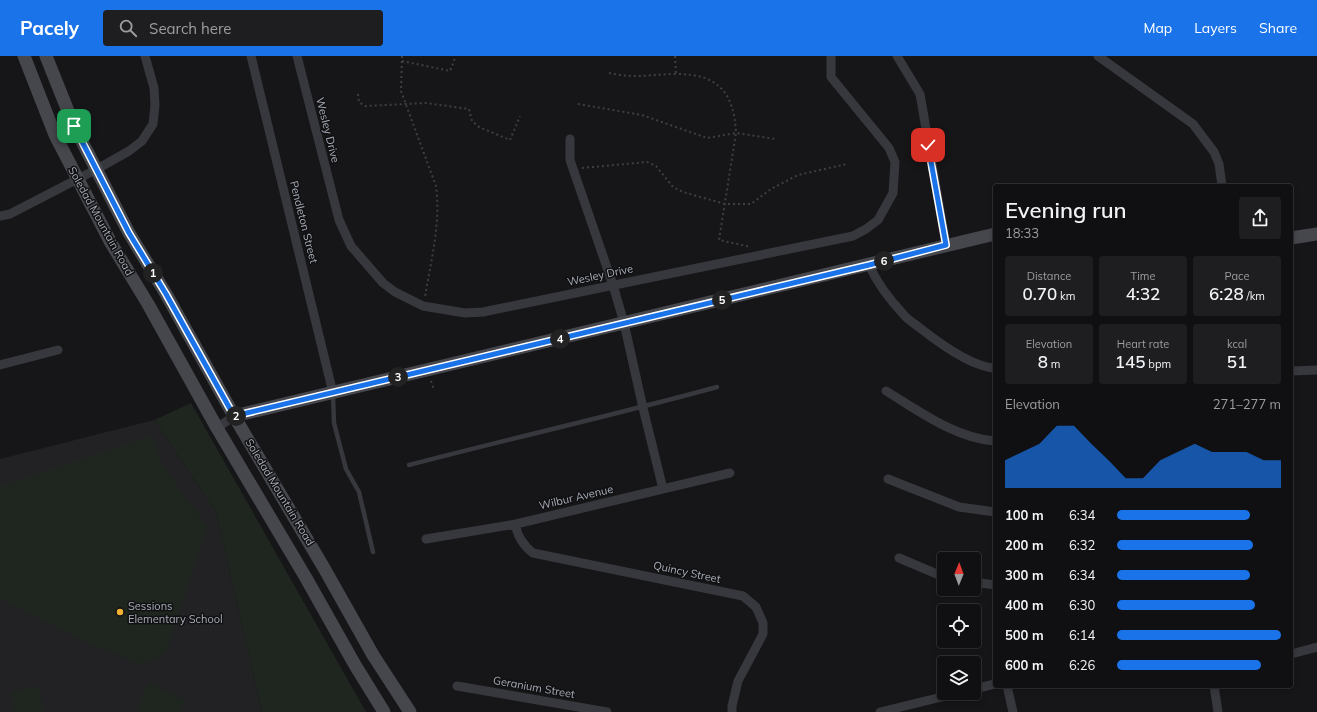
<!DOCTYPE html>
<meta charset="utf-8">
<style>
:root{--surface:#101012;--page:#1e1e20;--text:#f1f3f6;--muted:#9c9d9f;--line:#303032;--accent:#1a73e8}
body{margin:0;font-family:Mulish,sans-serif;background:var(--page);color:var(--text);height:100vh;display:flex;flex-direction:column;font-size:15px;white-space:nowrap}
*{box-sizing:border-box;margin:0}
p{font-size:13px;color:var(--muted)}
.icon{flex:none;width:22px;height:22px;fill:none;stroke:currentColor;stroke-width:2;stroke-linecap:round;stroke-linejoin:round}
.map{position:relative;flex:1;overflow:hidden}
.sheet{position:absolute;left:993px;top:128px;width:300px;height:504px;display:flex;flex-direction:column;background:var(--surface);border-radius:4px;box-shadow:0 2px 6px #0003,0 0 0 1px var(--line)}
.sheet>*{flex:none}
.needle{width:26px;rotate:1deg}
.buttons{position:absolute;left:937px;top:496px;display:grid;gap:8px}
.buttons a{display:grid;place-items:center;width:44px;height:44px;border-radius:4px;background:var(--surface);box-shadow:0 2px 6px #0003,0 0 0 1px var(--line);font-size:20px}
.pin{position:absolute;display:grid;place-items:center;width:34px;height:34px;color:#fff;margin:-17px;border-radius:8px;box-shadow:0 2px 6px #0006}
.km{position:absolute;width:20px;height:20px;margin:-10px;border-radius:50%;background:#222;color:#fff;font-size:11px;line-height:20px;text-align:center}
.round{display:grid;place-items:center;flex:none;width:42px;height:42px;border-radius:4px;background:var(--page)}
.head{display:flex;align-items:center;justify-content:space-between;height:68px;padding:0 12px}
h1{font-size:22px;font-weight:600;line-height:30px}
.figures{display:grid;grid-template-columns:repeat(3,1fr);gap:6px;height:68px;padding:4px 12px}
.figures div{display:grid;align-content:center;border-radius:4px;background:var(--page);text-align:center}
.figures b{font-size:17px;font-weight:600}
.figures small{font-size:11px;font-weight:400}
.figures p{font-size:11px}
.chart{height:112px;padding:8px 12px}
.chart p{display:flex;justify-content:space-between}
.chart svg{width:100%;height:72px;margin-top:4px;fill:var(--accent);opacity:.7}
ul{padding:0 12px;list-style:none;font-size:13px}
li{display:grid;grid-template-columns:64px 48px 1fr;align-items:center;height:30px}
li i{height:10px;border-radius:5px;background:var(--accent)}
header{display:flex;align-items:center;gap:24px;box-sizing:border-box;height:56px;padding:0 20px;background:var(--accent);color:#fff}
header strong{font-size:19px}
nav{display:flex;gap:22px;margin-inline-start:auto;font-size:14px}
.search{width:280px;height:36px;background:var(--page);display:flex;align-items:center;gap:10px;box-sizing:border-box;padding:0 14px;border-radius:4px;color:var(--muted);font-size:15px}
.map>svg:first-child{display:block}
.built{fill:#222225}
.green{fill:#1e261f}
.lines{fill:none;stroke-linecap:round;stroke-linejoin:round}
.path{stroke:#3d3f44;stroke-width:2;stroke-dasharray:2 3;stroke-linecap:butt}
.lane{stroke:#37383d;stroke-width:4.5}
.street{stroke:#37383d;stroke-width:9}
.secondary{stroke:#45474d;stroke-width:13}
.route-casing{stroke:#fff;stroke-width:8}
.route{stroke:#1a73e8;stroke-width:5}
.poi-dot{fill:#f2b134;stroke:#111113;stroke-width:1.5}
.labels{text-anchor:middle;stroke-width:3;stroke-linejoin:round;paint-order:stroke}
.street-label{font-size:11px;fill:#a8adb8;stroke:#111113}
.poi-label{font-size:11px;fill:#a8adb8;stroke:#111113;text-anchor:start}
</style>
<header>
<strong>Pacely</strong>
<div class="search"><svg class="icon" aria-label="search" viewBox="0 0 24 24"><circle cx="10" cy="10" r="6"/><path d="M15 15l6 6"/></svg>Search here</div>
<nav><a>Map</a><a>Layers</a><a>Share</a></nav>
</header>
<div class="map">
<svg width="1317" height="656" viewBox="0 0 1317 656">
<rect width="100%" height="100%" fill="#161618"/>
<path class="built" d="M154,364L216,455L262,656H0V403Z"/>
<path class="green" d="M191,347L366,656H262L216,455L154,364Z
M153,379L162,407L180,435L208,470L166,598L141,608L88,587L0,542V430Z
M148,627L186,644L180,656H138L137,654Z
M38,630L44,656H15L11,637Z"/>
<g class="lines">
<path class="path" d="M402,0L401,35L436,130C441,167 431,204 425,241
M675,0L676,18
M402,5L450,15L454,5L455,0
M609,17C618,19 627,20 636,20C649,20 662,18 676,18C718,18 734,36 736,77L719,184L751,191
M358,38L359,46L365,50L426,47L469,53L472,65L479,71L510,84L520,60
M578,48L642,59L707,82L736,77L775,83
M582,112L647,106L656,110L673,131L683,136L725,148H751L771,133L798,119L847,108
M431,325L434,334"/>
<path class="lane" d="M333,339L334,367L346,413L359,436L373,496
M409,409C512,382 615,359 717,331"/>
<path class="street" d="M251,0L333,337
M297,0L339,164L351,190L383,227L395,236L423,250L465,257L483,256L853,180L866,173L878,164L893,137L895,106L889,92L831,21V0
M897,0L920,38L946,189
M1098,0L1193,68L1214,96L1219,108L1222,130
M570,83V104L613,229L624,267L643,352L663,433
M0,160L10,158L97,113L129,95L142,85L153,68L155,49L154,32L145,0
M869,209C877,227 890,244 904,259C908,264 915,268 920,272C939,287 971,311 995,312
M0,309L58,294
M1291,315L1317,314
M886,335C919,355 955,382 995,385
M217,372L234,360
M888,423L959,451L995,456
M516,468C516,479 524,490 533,497L743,540L756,551L763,567V578L738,625L732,650V656
M426,483L516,468L730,417
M899,502L944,521
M974,526L995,529
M1291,598L1317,591
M457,630L607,656
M1007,630L1013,656
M1214,630L1218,656
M974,633L995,628
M880,656L958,637"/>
<path class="secondary" d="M24,0L55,79L111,187L148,248L217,372L306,522L355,609L384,656
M46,0L74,70L129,177L166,238L234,360L324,512L373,599L410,656
M1291,182L1317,178
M234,360L995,178"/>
</g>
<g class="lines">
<g class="route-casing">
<path id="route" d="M74,70L129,177L166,238L234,360L869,209L946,189L928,89"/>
</g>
<use href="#route" class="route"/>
</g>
<circle class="poi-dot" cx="120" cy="556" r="4"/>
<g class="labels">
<g class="street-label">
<text transform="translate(328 74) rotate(76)" y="4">Wesley Drive</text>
<text transform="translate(101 165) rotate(61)" y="4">Soledad Mountain Road</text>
<text transform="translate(304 166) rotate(76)" y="4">Pendleton Street</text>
<text transform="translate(600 219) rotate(-12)" y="4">Wesley Drive</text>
<text transform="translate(280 436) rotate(59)" y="4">Soledad Mountain Road</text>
<text transform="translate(576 441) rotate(-13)" y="4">Wilbur Avenue</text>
<text transform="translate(687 516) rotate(12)" y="4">Quincy Street</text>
<text transform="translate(534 631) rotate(10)" y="4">Geranium Street</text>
</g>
<g class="poi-label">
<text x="128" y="554">Sessions<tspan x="128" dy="13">Elementary School</tspan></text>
</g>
</g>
</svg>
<div class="buttons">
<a><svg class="needle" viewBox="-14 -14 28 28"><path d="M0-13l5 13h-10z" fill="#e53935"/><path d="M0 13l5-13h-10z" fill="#9c9d9f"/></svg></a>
<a><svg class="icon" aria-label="locate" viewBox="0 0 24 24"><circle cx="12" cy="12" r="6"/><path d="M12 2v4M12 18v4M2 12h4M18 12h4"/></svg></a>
<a><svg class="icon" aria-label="layers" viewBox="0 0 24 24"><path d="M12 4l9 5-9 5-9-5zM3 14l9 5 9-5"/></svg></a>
</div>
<div class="pin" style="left:74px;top:70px;background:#1e9e55"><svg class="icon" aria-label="arrive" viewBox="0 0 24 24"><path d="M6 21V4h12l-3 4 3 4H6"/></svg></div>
<div class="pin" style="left:928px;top:89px;background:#d93025"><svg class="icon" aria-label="check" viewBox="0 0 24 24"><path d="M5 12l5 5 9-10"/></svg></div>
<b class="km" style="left:153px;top:217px">1</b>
<b class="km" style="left:236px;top:360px">2</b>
<b class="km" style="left:398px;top:321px">3</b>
<b class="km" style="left:560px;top:283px">4</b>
<b class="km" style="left:722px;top:244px">5</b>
<b class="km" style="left:884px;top:205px">6</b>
<section class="sheet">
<div class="head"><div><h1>Evening run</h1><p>18:33</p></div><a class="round"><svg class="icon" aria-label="share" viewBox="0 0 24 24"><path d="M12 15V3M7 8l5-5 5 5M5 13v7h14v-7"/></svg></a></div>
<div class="figures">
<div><p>Distance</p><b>0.70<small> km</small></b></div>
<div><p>Time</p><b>4:32</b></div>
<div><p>Pace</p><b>6:28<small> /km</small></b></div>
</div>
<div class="figures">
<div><p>Elevation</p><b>8<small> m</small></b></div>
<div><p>Heart rate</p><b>145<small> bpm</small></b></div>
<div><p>kcal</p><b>51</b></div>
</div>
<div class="chart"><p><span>Elevation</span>271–277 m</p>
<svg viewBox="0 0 160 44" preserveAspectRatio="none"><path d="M0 44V27L10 22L20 17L30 6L40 6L50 17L60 27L70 38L80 38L90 27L100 22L110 17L120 22L130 22L140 22L150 27L160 27V44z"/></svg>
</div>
<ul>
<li><b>100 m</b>6:34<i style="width:81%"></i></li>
<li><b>200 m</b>6:32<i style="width:83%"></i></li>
<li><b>300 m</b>6:34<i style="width:81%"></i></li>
<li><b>400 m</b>6:30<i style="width:84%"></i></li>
<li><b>500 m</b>6:14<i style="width:100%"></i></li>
<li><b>600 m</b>6:26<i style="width:88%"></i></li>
</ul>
</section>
</div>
